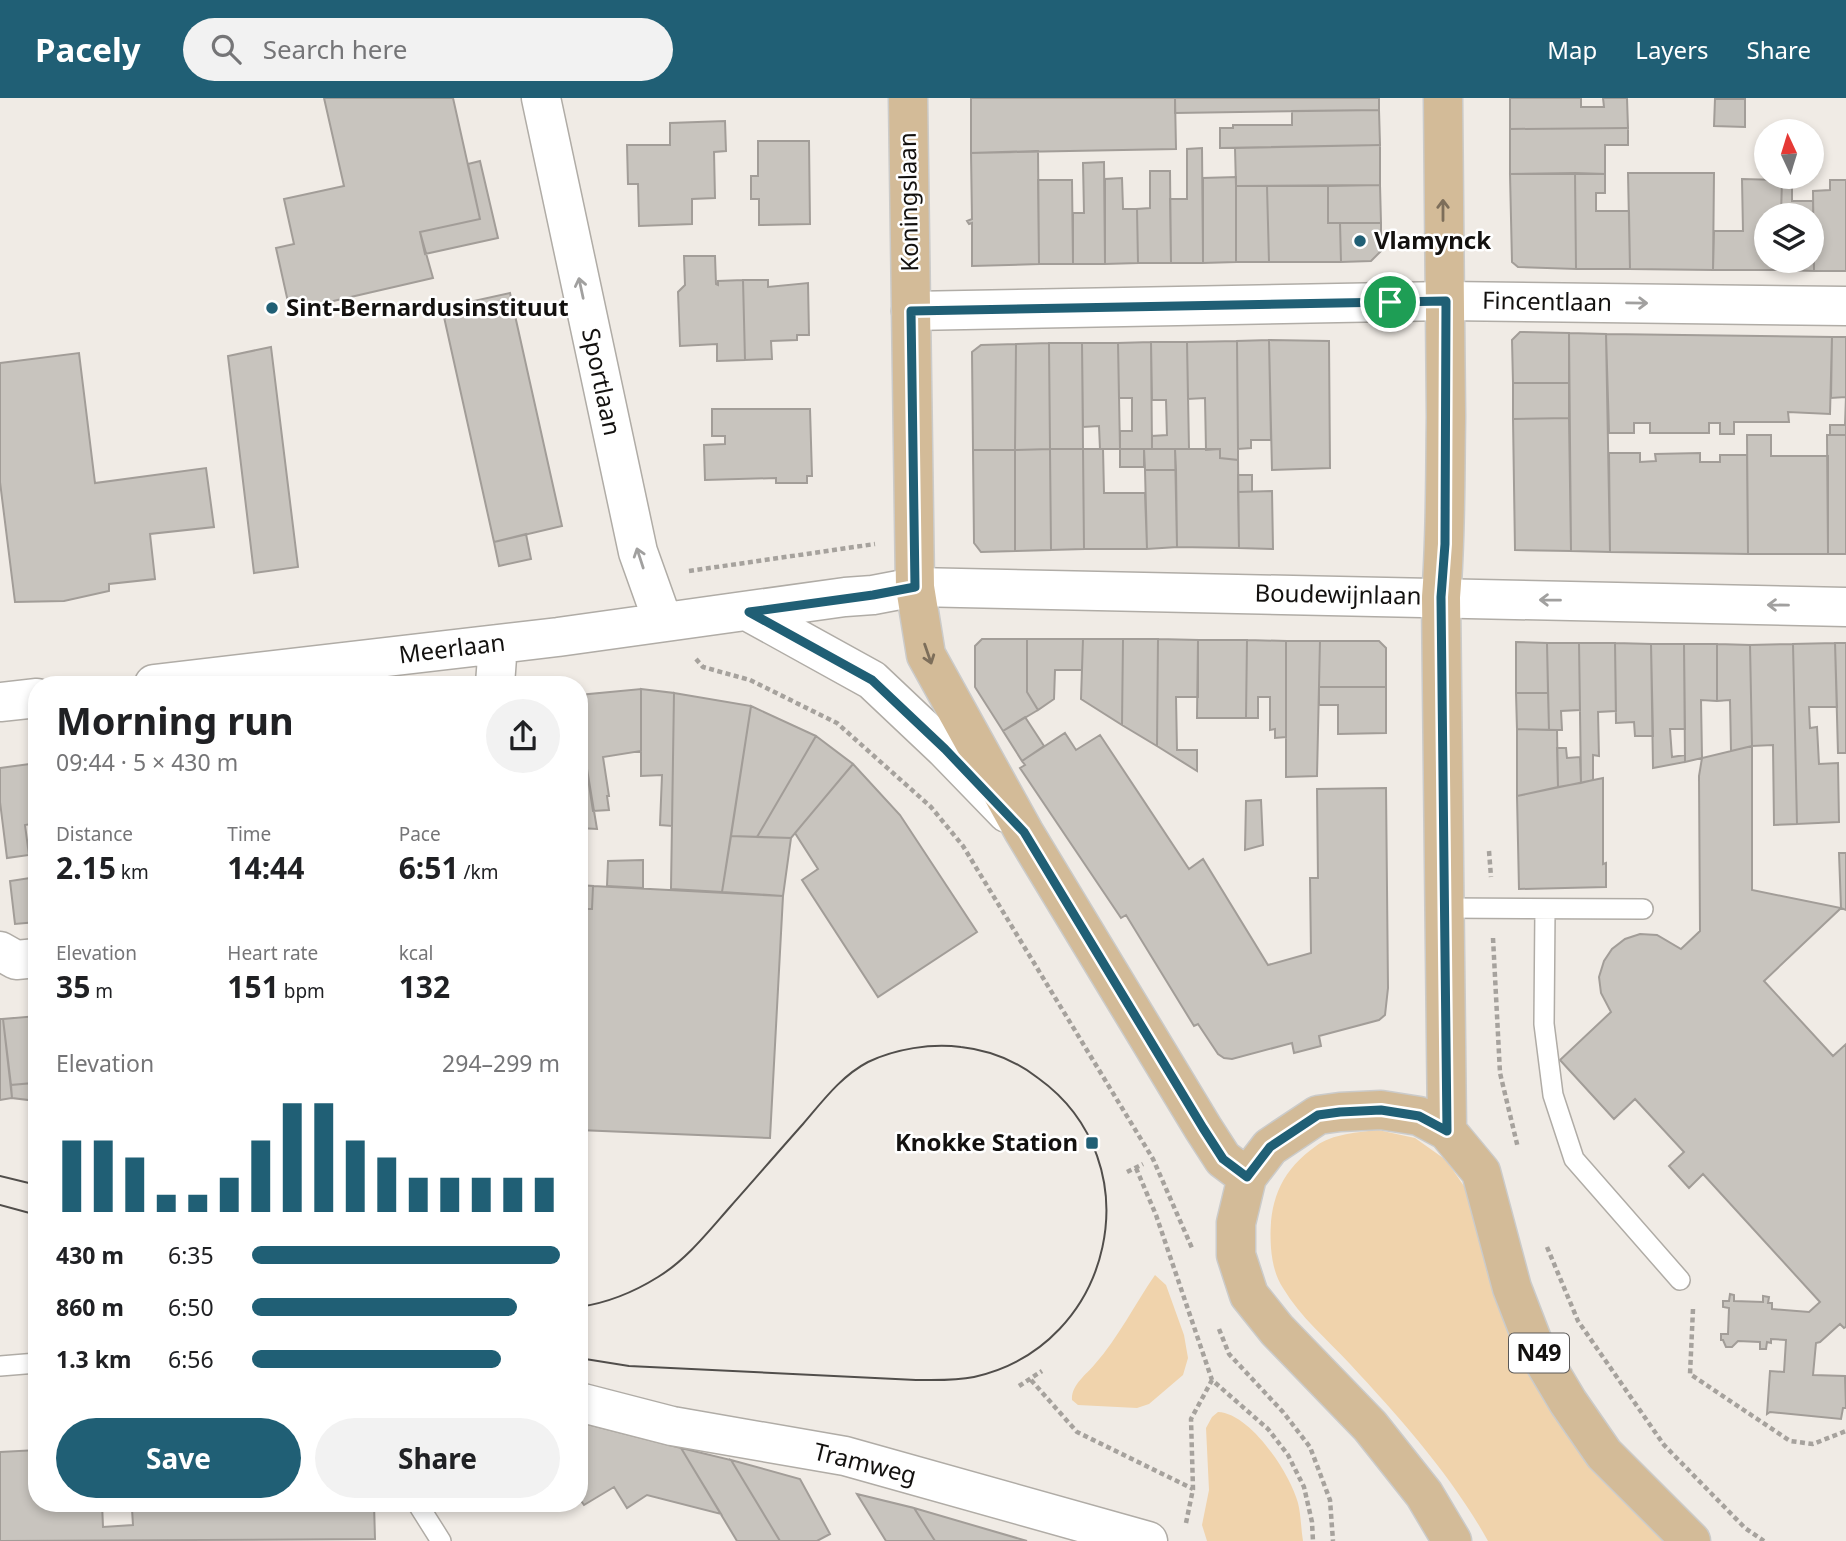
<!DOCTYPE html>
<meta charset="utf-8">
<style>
:root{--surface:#fff;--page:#f2f2f2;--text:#202124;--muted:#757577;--accent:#205f75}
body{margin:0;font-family:"Noto Sans",sans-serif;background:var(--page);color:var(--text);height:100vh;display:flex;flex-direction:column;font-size:26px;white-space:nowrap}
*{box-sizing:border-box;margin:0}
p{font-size:23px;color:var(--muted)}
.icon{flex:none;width:38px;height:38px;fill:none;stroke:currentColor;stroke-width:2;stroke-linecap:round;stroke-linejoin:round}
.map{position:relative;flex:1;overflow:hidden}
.side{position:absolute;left:28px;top:578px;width:560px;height:836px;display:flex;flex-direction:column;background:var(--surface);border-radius:28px;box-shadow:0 4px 10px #0003}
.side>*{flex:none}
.needle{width:46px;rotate:356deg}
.tools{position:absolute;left:1754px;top:21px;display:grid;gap:14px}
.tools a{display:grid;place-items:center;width:70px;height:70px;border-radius:50%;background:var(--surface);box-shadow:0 4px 10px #0003;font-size:35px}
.pin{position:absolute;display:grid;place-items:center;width:60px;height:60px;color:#fff;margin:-30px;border:4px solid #fff;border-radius:50%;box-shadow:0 2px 7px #0007}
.round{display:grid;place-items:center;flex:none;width:74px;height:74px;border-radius:37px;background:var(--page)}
.head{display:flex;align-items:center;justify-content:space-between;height:119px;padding:0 28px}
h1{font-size:38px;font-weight:700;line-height:52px}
.metrics{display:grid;grid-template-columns:repeat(3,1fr);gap:10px;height:119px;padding:7px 28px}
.metrics div{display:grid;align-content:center}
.metrics b{font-size:30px;font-weight:700}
.metrics small{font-size:19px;font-weight:400}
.metrics p{font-size:19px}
.chart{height:196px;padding:14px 28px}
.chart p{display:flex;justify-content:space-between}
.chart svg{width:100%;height:126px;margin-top:7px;stroke:var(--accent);stroke-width:6}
.cta{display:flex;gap:14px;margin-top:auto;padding:14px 28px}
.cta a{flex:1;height:80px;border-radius:42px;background:var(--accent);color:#fff;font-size:28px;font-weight:700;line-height:80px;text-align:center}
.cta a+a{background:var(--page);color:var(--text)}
ul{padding:0 28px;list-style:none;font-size:23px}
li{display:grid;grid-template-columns:112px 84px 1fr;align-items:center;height:52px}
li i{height:18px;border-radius:9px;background:var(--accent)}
header{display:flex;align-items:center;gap:42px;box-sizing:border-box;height:98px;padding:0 35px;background:var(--accent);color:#fff}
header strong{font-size:33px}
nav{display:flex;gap:38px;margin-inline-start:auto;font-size:24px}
.search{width:490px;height:63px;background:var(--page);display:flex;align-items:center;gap:18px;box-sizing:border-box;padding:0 24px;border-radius:38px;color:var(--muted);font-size:26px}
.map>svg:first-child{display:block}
.green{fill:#f0d3ac}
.building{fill:#c8c4be;stroke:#a29d98;stroke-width:2}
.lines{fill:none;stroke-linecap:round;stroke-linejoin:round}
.service-casing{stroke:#b0aca6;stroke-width:22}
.minor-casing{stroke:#b0aca6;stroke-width:41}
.primary-casing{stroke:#cbcbca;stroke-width:41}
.path{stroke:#a6a29d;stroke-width:4.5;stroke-dasharray:5 3.5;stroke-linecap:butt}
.service{stroke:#fff;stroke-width:19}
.minor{stroke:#fff;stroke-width:38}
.primary{stroke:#d3bb98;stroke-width:38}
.tram{stroke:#514e4b;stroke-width:2}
.oneway{stroke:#7d6e5a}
.oneway2{stroke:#a1a09f}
.route-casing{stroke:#fff;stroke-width:14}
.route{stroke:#205f75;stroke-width:9}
.poi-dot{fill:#205f75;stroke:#fff;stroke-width:2.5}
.labels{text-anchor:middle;stroke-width:5;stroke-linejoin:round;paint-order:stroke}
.shield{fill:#fff;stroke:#5a5857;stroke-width:2}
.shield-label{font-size:23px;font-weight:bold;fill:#13110f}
.street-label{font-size:24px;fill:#13110f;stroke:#fff}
.poi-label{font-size:24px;font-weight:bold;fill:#13110f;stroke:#fff;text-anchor:start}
</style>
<header>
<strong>Pacely</strong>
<div class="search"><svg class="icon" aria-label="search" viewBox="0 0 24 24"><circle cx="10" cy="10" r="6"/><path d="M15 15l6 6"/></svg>Search here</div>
<nav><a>Map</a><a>Layers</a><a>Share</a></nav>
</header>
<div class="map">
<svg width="1846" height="1443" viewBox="0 0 1846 1443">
<rect width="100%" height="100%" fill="#f0ebe5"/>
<path class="green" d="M1378,1032L1415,1040L1446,1062L1466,1091L1666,1443H1488C1452,1378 1400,1320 1350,1266C1327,1241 1300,1219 1283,1190C1275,1178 1272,1163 1271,1150C1268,1106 1279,1074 1316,1048C1332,1036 1359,1034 1378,1032Z
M1155,1177L1166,1187L1184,1237L1188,1260L1183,1277L1149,1306L1137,1310L1078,1307L1072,1302C1071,1287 1086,1277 1095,1266C1118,1240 1135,1206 1155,1177Z
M1218,1314C1250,1315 1290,1375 1298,1405C1301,1417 1301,1431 1303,1443H1207L1202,1427L1209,1392L1206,1330L1212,1319Z"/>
<path class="building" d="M324,0H453L480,121L420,134L433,180L290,213L276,150L294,146L284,101L344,88Z
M971,0H1175L1176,51L971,55Z
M1175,0H1379V12L1175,15Z
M1510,0H1581V9H1604L1603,0H1627L1628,30L1510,31Z
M1715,1H1745V29L1714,28Z
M1379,12L1380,47L1220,50V30H1233V27H1292V13Z
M725,23L726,53L714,54L715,100L692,101V126L639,128L638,86H628L627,47H670V25Z
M1628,30V47H1605V76H1510V31Z
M758,43H809L810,126L759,127V101H751V78H758Z
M1380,47V87L1236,88L1235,50Z
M1202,50L1203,165H1171L1170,101H1187V51Z
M1038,53L1039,166L972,168V125L969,126L967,123L972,121L971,55Z
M480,63L498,140L425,156L420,134L480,121L468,66Z
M1104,64L1105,166H1073V115H1084L1083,65Z
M1150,73H1170L1171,165H1138L1137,111L1150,110Z
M1575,75L1576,171L1518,169L1512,164L1510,76Z
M1575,75L1605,76V95H1596V113H1629L1630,171H1576Z
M1628,75H1714L1713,172L1630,171Z
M1236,79V164L1203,165V80Z
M1122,80L1123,111H1137L1138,165L1105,166V81Z
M1742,81L1782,82L1781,117H1766V163H1780V172H1713L1714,133H1743Z
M1038,82H1072L1073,166H1039Z
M1782,82H1792V103H1813L1814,173L1780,172V163H1811V117H1781Z
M1830,82H1846V173H1814L1813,93L1830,92Z
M1380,87L1381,125H1328V88Z
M1236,88H1267L1269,164H1236Z
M1267,88H1328V125H1340L1341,164H1269Z
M1340,125H1381V153L1371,163L1341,164Z
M684,158H715L716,186L718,187V183L743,182L745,262L717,263V246L680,248L678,194L685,187Z
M743,182H768V189L808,185L809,237H797V242L771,243L772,261L745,262Z
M510,195L562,428L494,444L442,210Z
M1520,234L1569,235V285H1513L1512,242Z
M1569,235L1606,236L1610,454L1571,453Z
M1606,236L1832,239L1830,316L1788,314L1789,324H1734V336H1720V325H1709V335H1650V325H1634V335H1609Z
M1832,239H1846V337H1830V327H1845L1846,299L1831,300Z
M1269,242L1271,342H1251V350L1238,351L1237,243Z
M1269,242L1329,243L1330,370L1272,372Z
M1237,243L1238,351V362L1220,360V351L1206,352L1205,300L1188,301L1187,244Z
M1151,244H1187L1189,351H1152V338L1167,337L1166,302H1152Z
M1151,244L1152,351H1120V333H1132V300H1119L1118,245Z
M1049,245L1050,351L1015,352L1016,246Z
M1049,245H1082L1083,351H1050Z
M1082,245H1118L1120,351H1100L1099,328L1083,329Z
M1016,246L1015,352H973L972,254L981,247Z
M271,249L298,469L254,475L228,258Z
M79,255L95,385L206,370L214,429L150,436L155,481L109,486V493L64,503L15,504L0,384V265Z
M1513,285H1569V320L1513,321Z
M712,311H810L812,378H807V385H776V380L705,382L704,347L725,346V338H712Z
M1569,320L1571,453L1515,452L1513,321Z
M1747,337H1771V358H1828V456H1748Z
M1827,337H1846V456H1828Z
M1050,351H1083L1084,451L1051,452Z
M1050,351L1051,452L1015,453V352Z
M1083,351H1103L1104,395H1145L1147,451H1084Z
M1120,351H1144V369H1120Z
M1144,351H1175L1176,372H1145Z
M1175,351H1220V360L1238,362L1239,450L1177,449Z
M973,352H1015V453L981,454L974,445Z
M1609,355H1640V364L1656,363L1655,356L1700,355V364H1720V357H1747L1748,456L1610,454Z
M1145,372H1176L1177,449L1147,451Z
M1238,377H1252V394H1238Z
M1272,393L1273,451L1239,450L1238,394Z
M526,436L531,461L499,468L494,444Z
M982,541H1027V594L1038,612L1003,633L975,589V548Z
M1027,541H1083L1082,572H1055L1054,601L1038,612L1027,594Z
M1083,541H1123L1122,627L1081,601Z
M1123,541H1158L1157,648L1122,627Z
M1158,541L1198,542V599H1176L1177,652H1197V673L1157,648Z
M1198,542H1247L1246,620H1197Z
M1247,542L1286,543V639L1275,640V631L1270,632V599H1258V620H1246Z
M1286,543H1320L1317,678L1286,679Z
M1320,543H1379L1386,550V589H1319Z
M1516,544L1547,545L1548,595H1516Z
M1547,545H1579L1580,612L1561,613L1562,632H1549Z
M1579,545H1615L1616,613L1598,614L1599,658L1593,657V682L1581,685Z
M1615,545L1651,546L1653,638H1635L1634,624L1616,625Z
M1835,545H1846V655H1838Z
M1835,545L1837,609H1809L1810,630L1817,629L1819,666L1838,665L1839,724L1797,726L1793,546Z
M1651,546H1684L1685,631H1670L1672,659L1685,657V664L1653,670Z
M1684,546H1717V603L1701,602L1702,660L1685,664Z
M1717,546L1750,547L1752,648L1731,653L1730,602L1717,603Z
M1793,546L1797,726L1774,727L1773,647L1752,648L1750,547Z
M1319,589H1386V635L1338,636V607H1319Z
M641,591L674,595L672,728L660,727L662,677L641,678Z
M641,591V653L603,659L609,698H607L609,712L593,713L579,621V597Z
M674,595L751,608L722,794L671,791Z
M1516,595H1548L1549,632L1517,631Z
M751,608L816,638L757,739L731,738Z
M1025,619L1044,648L1022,663L1003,633Z
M579,621L588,677H579Z
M1517,631L1557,632L1558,689L1517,698Z
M1065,635L1076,652L1100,637L1189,771L1203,761L1268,867L1311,855L1310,780H1318L1317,691L1386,690L1388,890L1385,917L1379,922L1319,938L1321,948L1294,955L1292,945L1232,961L1224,960L1218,956L1198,926L1194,928L1126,817L1121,820L1020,670L1025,667L1022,663Z
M816,638L853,666L791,740L757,739Z
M1752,648V792L1841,810L1764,883L1833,958L1846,946V1229L1844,1230L1840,1226L1820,1244L1816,1245L1813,1277L1845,1278L1846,1310H1843L1841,1321L1770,1314L1767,1316L1770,1273L1784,1274L1786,1242L1771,1241V1245L1767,1244L1766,1251H1760V1244L1738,1243L1732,1249H1726L1723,1242H1721V1236H1728L1729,1210L1723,1209V1203H1729L1730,1196L1734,1197V1203L1763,1204V1198L1769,1199L1768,1205H1772V1211L1809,1214L1820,1204L1703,1076L1689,1090L1669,1068L1684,1054L1635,1001L1614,1021L1560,962L1611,914L1601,895L1599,879L1604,863L1612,851L1625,841L1640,836L1657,837L1681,851L1700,833L1699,678L1702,660Z
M1557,650H1566L1567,660L1580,659L1581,685L1558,689Z
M37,665V725L25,727L29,757L7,760L0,704V670Z
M853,666L900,717L977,834L878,899L802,782L818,771L795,735Z
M579,677H588L597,731L579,730Z
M1603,680V766L1606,765V789L1519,791L1517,698Z
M1261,702L1263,747L1245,752L1246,703Z
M731,738L791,740L783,798L722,794Z
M1839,755H1846V812L1841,810Z
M643,762V790L607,788L608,763Z
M37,779V824L15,826L10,783Z
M579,787L593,788L592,811H579Z
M593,788L783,798L770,1040L579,1032V811H592Z
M37,918V979H33V985L11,987L3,921Z
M0,921H3L12,1000L0,1002Z
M33,979H37V1003L12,1000L11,987L33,985Z
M579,1324L681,1350L721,1416L647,1397L627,1410L614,1389L584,1407L579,1400Z
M681,1350L731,1362L780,1443H737Z
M37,1352V1405H102L103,1429L133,1427L132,1411L141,1410V1405H374L375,1441L0,1443V1354Z
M731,1362L800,1381L830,1436L817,1443H780Z
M857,1396L914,1410L935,1443H886Z
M914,1410L1027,1443H935Z"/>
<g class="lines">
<g class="service-casing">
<path id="service" d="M1445,810L1643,811
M1545,811L1544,926L1553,997L1574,1061L1680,1182
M0,1268L37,1265
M417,1405L441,1443"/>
</g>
<g class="minor-casing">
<path id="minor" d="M541,0L638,454L663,524
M911,213L1446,203L1846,208
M749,514L872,582L945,651L1007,715
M154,586L558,539L845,499L873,497L915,489L1846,509
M495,586L498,546
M0,604L37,600
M0,853L16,862L37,860
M579,1304L672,1328L845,1358L1148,1443"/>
</g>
<g class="primary-casing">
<path id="primary" d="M908,0L915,489L926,557L1024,734L1203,1030L1223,1061L1247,1079
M1443,0C1443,106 1446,212 1446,319C1445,379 1446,439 1441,499L1447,1033
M1452,1443L1424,1396L1370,1328L1277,1232L1249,1197L1236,1157V1125L1247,1079L1270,1049L1318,1017L1340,1014L1381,1012L1419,1018L1447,1033L1481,1074L1512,1190L1534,1247L1568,1304L1604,1356L1691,1443"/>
</g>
<path class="path" d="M689,473L875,446
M696,561L703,569L750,582L837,625L931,709L963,748L1153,1061L1192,1150
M1489,753L1491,779
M1493,840L1500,975L1518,1050
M1136,1070L1156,1117L1212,1282L1268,1331L1288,1357L1304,1389L1312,1424L1313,1443
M1127,1074L1143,1066
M1547,1149L1578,1223L1664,1347L1745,1430L1764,1443
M1693,1211L1690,1276L1790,1343L1813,1346L1846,1333
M1219,1231L1229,1256L1283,1314L1310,1349L1330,1402L1333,1443
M1031,1282L1077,1334L1193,1391
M1019,1288L1042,1273
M1186,1425L1193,1391L1191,1321L1212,1282"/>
<use href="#service" class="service"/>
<use href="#minor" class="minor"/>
<use href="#primary" class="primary"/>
<path class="tram" d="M0,1078L37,1087
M0,1107L37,1117
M579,1209C607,1205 634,1194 658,1179C686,1162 708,1134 730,1109C754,1082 778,1054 803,1026C822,1004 841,978 868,964C895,951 931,945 961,949C989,952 1016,963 1038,980C1155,1064 1114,1248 974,1279C955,1283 936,1282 916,1282L629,1268L579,1260"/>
</g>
<defs><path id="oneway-shaft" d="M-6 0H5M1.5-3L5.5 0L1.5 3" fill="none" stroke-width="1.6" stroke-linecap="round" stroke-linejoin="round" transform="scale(1.75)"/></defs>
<g class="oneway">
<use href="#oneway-shaft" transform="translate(1443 112) rotate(-90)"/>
<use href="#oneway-shaft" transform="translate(928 556) rotate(71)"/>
</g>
<g class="oneway2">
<use href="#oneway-shaft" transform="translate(581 190) rotate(-102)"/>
<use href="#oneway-shaft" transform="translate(1637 205) rotate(1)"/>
<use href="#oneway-shaft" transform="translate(640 460) rotate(-108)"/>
<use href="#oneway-shaft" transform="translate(1550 502) rotate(-179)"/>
<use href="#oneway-shaft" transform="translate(1778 507) rotate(-179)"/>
</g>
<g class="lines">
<g class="route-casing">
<path id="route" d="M1446,203L1445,446L1441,499L1447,1033L1419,1018L1381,1012L1340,1014L1318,1017L1270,1049L1247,1079L1223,1061L1203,1030L1024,734L945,651L872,582L749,514L873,497L915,489L911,213Z"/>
</g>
<use href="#route" class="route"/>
</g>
<g class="poi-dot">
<circle cx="1360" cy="143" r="7"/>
<circle cx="272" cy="210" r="7"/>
<rect x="1085" y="1038" width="14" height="14" rx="3.5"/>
</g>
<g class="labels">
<rect class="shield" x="1509" y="1235.5" width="60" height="39" rx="5"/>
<g class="shield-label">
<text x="1539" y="1263">N49</text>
</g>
<g class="street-label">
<text transform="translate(909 104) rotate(-91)" y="8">Koningslaan</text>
<text transform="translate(1547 204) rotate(1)" y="8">Fincentlaan</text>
<text transform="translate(601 284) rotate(78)" y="8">Sportlaan</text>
<text transform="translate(1338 497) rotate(1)" y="8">Boudewijnlaan</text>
<text transform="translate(452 551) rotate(-7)" y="8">Meerlaan</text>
<text transform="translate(865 1366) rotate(14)" y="8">Tramweg</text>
</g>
<g class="poi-label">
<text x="1374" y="151">Vlamynck</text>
<text x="286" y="218">Sint-Bernardusinstituut</text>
<text x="1078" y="1053" text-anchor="end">Knokke Station</text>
</g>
</g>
</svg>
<div class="tools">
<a><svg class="needle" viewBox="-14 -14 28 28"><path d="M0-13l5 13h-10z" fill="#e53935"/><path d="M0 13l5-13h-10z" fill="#757577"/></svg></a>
<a><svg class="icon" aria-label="layers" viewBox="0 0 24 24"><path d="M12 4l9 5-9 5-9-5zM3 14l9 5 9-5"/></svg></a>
</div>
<div class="pin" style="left:1390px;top:204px;background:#1e9e55"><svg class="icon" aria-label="arrive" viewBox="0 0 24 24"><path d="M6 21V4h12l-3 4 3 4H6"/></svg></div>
<section class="side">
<div class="head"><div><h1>Morning run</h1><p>09:44 · 5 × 430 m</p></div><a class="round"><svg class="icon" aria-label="share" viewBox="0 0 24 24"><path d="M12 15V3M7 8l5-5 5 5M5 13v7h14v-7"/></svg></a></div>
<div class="metrics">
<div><p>Distance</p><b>2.15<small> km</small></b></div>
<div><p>Time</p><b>14:44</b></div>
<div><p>Pace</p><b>6:51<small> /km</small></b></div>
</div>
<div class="metrics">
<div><p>Elevation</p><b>35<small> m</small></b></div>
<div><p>Heart rate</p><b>151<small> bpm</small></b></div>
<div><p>kcal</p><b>132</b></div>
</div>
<div class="chart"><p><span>Elevation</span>294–299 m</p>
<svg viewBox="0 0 160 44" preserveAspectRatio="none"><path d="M5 44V19M15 44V19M25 44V25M35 44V38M45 44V38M55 44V32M65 44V19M75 44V6M85 44V6M95 44V19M105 44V25M115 44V32M125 44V32M135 44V32M145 44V32M155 44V32"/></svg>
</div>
<ul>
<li><b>430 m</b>6:35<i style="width:100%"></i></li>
<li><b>860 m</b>6:50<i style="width:86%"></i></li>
<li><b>1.3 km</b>6:56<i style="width:81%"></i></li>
</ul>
<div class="cta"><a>Save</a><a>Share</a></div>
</section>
</div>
